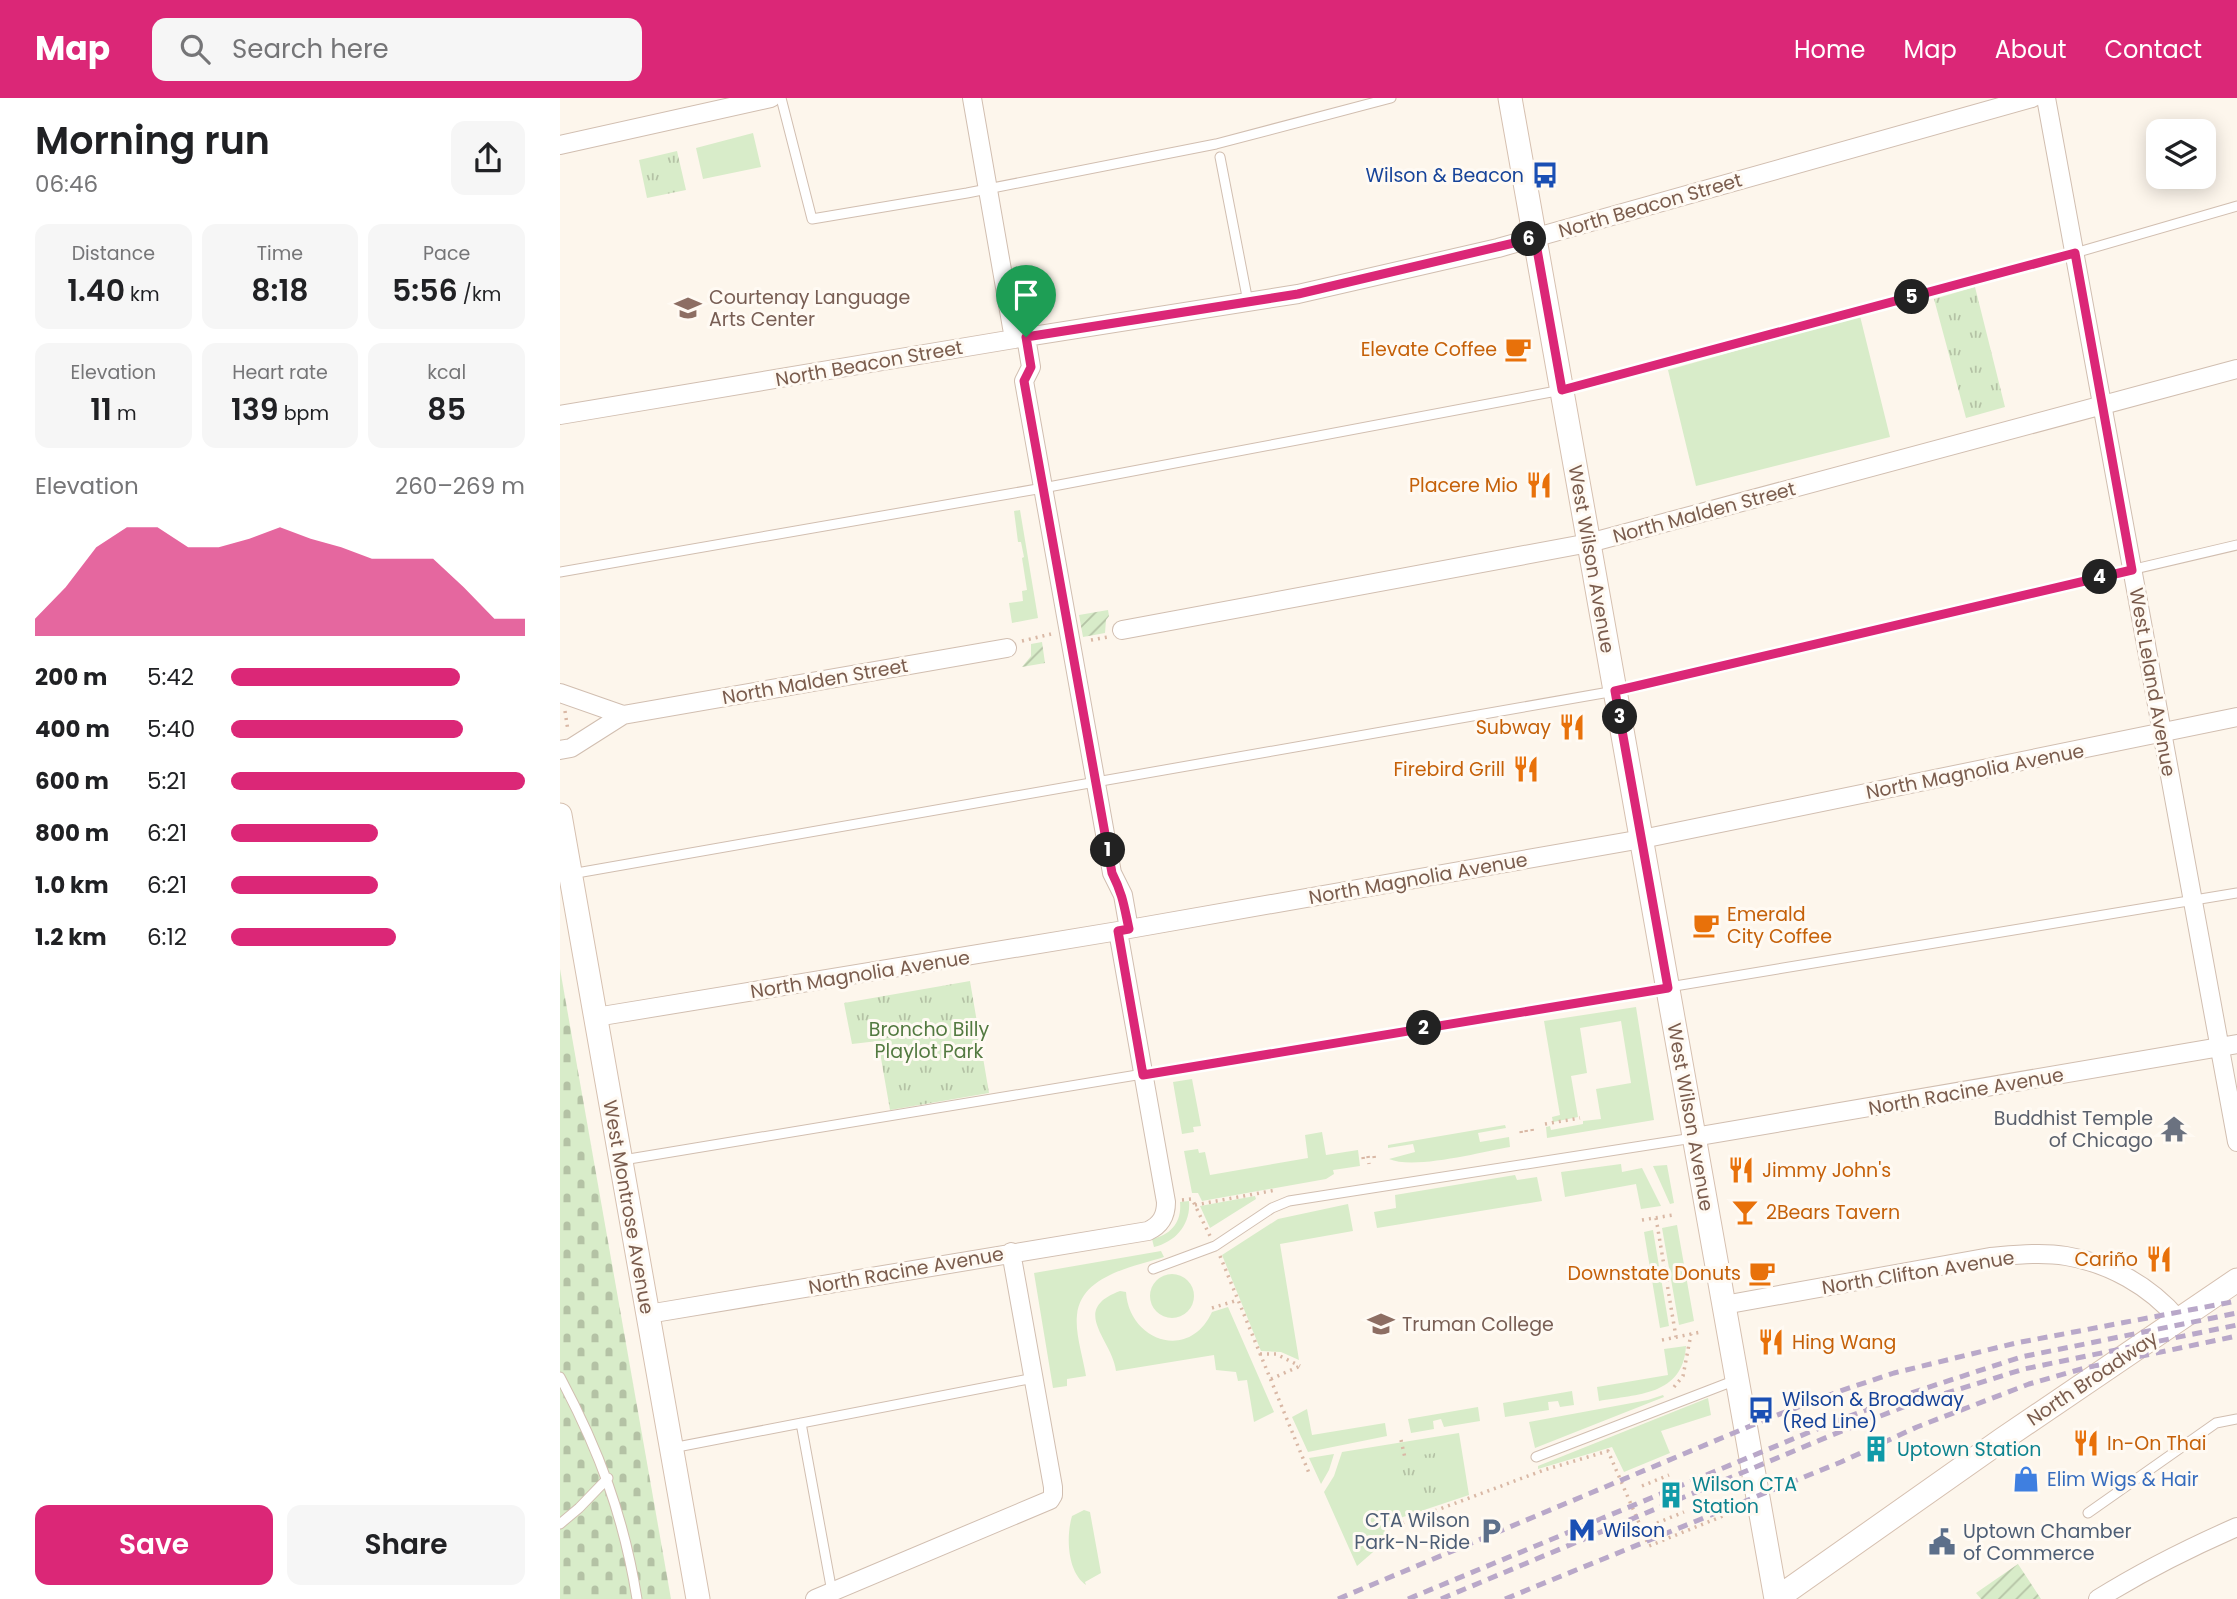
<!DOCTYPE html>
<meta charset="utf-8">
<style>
:root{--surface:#fff;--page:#f6f6f6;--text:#202124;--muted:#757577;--accent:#db2777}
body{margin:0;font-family:Poppins,sans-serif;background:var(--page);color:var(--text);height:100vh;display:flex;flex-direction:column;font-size:26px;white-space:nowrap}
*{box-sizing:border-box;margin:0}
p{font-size:23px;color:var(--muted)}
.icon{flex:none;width:38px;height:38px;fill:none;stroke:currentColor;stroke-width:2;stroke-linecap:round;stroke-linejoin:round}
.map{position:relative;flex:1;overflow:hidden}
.details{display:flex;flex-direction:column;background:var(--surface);width:560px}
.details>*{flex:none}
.fabs{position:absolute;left:1586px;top:21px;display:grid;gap:14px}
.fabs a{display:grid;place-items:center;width:70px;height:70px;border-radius:14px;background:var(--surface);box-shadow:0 4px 18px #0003;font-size:35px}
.pin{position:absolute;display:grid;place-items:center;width:60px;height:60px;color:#fff;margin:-72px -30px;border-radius:50% 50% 50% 0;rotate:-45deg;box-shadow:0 0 7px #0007}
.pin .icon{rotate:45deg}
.km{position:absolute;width:35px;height:35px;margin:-18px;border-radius:50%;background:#222;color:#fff;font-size:19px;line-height:35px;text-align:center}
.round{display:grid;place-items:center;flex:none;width:74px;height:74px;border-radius:14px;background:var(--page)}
.summary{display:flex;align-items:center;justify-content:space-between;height:119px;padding:0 35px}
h1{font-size:38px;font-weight:600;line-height:52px}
.figures{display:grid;grid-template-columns:repeat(3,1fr);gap:10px;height:119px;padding:7px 35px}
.figures div{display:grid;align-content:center;border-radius:14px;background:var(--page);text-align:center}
.figures b{font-size:30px;font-weight:600}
.figures small{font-size:19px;font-weight:400}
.figures p{font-size:19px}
.chart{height:196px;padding:14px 35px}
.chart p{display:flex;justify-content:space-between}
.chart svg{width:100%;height:126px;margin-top:7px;fill:var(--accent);opacity:.7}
.action{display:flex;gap:14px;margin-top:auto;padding:14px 35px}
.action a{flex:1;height:80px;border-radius:14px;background:var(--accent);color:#fff;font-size:28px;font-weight:600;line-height:80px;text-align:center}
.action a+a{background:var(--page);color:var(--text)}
ul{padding:0 35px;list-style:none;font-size:23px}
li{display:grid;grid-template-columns:112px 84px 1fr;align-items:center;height:52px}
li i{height:18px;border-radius:9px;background:var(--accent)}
header{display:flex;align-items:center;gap:42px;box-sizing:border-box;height:98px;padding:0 35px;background:var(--accent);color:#fff}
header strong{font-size:33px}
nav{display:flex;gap:38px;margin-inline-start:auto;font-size:24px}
.search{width:490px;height:63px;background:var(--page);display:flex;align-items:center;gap:18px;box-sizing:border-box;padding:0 24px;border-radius:14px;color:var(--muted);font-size:26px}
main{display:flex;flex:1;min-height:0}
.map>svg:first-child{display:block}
.grass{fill:#d8ecc9}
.cemetery{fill:url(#cemetery-stones)}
.park{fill:url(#park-tufts)}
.garden{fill:url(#garden-furrows)}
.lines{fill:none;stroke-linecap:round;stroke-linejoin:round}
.lane-casing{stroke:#d1beb0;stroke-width:11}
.street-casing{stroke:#d1beb0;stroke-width:20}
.secondary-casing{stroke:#d6c0b0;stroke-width:25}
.path{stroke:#d9b8a5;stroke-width:3.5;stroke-dasharray:2 5;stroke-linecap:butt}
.lane{stroke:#fff;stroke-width:9}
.street{stroke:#fff;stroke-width:18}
.secondary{stroke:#fff;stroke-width:23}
.rail{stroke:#b9a8c9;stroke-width:5;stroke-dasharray:10 7;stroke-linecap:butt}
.route-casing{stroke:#fff;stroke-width:14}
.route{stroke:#db2777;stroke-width:9}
.labels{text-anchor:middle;stroke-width:6;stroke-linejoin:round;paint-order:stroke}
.transit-label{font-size:19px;fill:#164399;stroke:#fffaf3;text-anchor:start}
.street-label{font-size:19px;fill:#7a5c4d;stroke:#fffaf3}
.education-label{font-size:19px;fill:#785e54;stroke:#fffaf3;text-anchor:start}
.food-label{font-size:19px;fill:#c56008;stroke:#fffaf3;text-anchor:end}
.park-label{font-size:19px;fill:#537a41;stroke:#fffaf3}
.worship-label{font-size:19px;fill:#5b616d;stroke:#fffaf3;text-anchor:end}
.culture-label{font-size:19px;fill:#0d838f;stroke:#fffaf3;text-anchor:start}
.shop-label{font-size:19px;fill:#366cbe;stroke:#fffaf3;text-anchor:start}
.service-label{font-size:19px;fill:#4e5e75;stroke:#fffaf3;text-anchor:end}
</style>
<header>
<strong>Map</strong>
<div class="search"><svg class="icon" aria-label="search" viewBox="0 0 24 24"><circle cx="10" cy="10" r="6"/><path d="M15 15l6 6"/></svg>Search here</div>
<nav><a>Home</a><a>Map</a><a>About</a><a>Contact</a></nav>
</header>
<main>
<section class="details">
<div class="summary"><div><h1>Morning run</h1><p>06:46</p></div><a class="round"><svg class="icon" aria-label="share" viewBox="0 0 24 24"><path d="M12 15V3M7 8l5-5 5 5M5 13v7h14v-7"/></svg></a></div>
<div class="figures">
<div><p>Distance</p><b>1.40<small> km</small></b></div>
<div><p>Time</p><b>8:18</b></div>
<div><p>Pace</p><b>5:56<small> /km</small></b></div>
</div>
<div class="figures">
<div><p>Elevation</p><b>11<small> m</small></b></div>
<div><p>Heart rate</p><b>139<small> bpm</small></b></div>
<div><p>kcal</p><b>85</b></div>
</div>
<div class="chart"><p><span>Elevation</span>260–269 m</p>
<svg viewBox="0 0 160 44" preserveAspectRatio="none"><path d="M0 44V38L10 27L20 13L30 6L40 6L50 13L60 13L70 10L80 6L90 10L100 13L110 17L120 17L130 17L140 27L150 38L160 38V44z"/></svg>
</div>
<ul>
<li><b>200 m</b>5:42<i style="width:78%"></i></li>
<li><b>400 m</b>5:40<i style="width:79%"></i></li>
<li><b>600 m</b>5:21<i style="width:100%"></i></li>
<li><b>800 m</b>6:21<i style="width:50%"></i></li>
<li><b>1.0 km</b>6:21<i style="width:50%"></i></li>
<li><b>1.2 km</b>6:12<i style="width:56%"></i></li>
</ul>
<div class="action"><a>Save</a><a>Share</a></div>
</section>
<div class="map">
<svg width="1677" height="1501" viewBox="0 0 1677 1501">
<defs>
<pattern id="cemetery-stones" width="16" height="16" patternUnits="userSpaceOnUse" patternTransform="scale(1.75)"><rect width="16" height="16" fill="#d8ecc9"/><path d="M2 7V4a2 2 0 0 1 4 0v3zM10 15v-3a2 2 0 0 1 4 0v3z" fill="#b4c2a5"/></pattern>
<pattern id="park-tufts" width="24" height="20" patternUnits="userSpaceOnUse" patternTransform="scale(1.75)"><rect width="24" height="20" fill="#d8ecc9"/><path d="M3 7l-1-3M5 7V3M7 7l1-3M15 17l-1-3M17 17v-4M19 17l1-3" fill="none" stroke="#b4c2a5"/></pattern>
<pattern id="garden-furrows" width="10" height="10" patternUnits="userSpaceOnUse" patternTransform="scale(1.75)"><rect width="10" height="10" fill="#d8ecc9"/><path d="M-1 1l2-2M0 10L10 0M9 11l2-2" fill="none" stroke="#b4c2a5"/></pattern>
</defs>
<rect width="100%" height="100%" fill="#fdf6ec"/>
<path class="grass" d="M193,35L201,69L143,81L136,50Z
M1300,218L1330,339L1136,388L1108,272Z
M460,412L478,520L452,525L449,505L463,503L462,493L467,492L462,460L464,459L461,444H458L454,413Z
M1076,909L1094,1022L987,1040L986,1029L990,1028L991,1032L1023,1026V1023L1041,1021L1036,991L1071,985L1061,923L1020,930L1027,975L1011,978L1018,1019L993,1024L992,1019L1000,1017L984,923Z
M632,981L641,1028L633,1029L634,1034L622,1036L613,984Z
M945,1027L946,1030L918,1035L920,1044L949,1039L950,1049C921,1054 854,1072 829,1061L855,1054L853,1046L828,1050V1047Z
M762,1034L766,1057L798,1052L800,1068L773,1072L774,1076L766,1081L642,1103L638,1095H632L624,1053L638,1051L639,1055L645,1054L650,1077L748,1060L745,1037Z
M1061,1066L1062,1074L1082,1070L1101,1108L1081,1111L1076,1086L1005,1099L1001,1074Z
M1107,1067L1114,1105L1110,1106L1093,1068Z
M955,1077L957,1082L977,1079L982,1103L817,1130L814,1114L836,1110L835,1097Z
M695,1098L696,1101L650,1130L640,1108Z
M629,1103C631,1126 616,1144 594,1149L592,1141C611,1137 622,1124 620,1104Z
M788,1106L793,1133L720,1146L739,1262L721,1254L701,1253L662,1157L718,1121Z
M1117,1127L1134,1223L1119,1227L1102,1130Z
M1093,1132L1109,1228L1100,1230L1084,1134Z
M601,1153L604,1159C573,1169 521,1177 517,1217C515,1236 523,1259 526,1278L507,1281V1288L493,1290L474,1175Z
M590 1198a22 22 0 1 1 44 0a22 22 0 1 1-44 0Z
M560,1193L566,1194C569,1243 629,1264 652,1214L668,1209L714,1314L694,1324L687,1282L678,1283L676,1274L656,1272L654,1257L556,1273C552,1241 509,1212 560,1193Z
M1126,1248C1123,1298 1077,1296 1039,1303L1037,1289L1108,1277L1104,1251Z
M1012,1293L1014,1307L1000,1309L998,1303L988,1304L989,1312L945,1319L943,1305Z
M1103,1297L1104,1299L975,1350L969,1324L1088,1302Z
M1148,1300L1151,1317L1101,1333L1110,1355L1064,1374L1052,1349L978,1371V1368Z
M918,1309L920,1323L884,1329L881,1321L873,1323L874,1331L851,1335L848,1321Z
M747,1311L752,1337L825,1325L827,1338L748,1354L732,1319Z
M899,1335L909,1397L822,1426L828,1441L797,1468L764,1394L774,1378L782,1354Z
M774,1356L769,1372L761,1386L749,1360Z
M524,1412L530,1414L541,1475L525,1484L526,1487C507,1474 506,1438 512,1418Z"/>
<path class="cemetery" d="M0,871L111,1501H0Z"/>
<path class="park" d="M117,53L126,92L87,100L79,62Z
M1415,189L1445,309L1406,320L1374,201Z
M410,883L429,995L330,1012L318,943L292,946L284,905Z
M875,1355L882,1398L847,1403L841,1360Z"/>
<path class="garden" d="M548,512L549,518L546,522L545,535L523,539L519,517Z
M482,544L485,565L462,569L471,558V546Z
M1458,1466L1481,1501H1421L1416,1495Z"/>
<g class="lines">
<g class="lane-casing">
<path id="lane" d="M221,0L252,121L407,95L656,46L831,0
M660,59L688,204
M0,474L483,390L1002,292L1494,161L1677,108
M11,776L1055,593L1677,447
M63,1062L1677,795
M593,1171L655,1148L712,1110L729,1103L1133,1040
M0,1279C39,1352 64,1419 77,1501
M241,1325L272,1494
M112,1350L474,1280
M976,1359L1176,1282
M1528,1415L1656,1325L1677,1321
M0,1426L19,1410L48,1380"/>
</g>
<g class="street-casing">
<path id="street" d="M412,0L454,241
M1486,0L1677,1044
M0,47L211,0
M466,239L471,269L464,283L552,775L563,797L569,831
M0,317L454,241L738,196L938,150L1472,0
M562,532L1029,445L1677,271
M0,595L63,617
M0,652L11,650L63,617L447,550
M36,919L558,833L1082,741L1677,619
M1134,1039L1677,946
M1164,1207L1430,1159C1455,1157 1481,1154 1506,1158C1549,1165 1590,1188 1618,1221
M88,1216L588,1133C601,1127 606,1118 606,1104L558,833
M255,1501L490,1402L493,1397V1389L451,1154
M1538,1501C1583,1473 1629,1450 1677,1429"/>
</g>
<g class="secondary-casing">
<path id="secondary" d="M950,0L1216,1501
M0,717L138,1501
M1216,1501L1443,1341L1677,1182"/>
</g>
<path class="path" d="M531,542L548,539
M462,543L491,536
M5,613L8,633
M985,1026L1020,1020
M972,1031L973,1037
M966,1032L967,1038
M961,1033L962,1039
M808,1058L809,1066
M814,1058L815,1065
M803,1059L804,1066
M622,1102L632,1101L650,1138
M635,1107L716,1092
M1096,1120L1116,1239
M1082,1122L1113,1117
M660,1158L749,1375
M652,1210L678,1202
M1102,1242L1141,1234
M700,1256H716L740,1268
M711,1281L740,1268
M1114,1289L1123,1278L1131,1236
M841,1342L845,1360
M1082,1388L1109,1377
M1097,1425L1124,1414
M829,1430L984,1372L1048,1353L1089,1448L1175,1413"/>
<use href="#lane" class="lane"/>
<use href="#street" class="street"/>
<use href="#secondary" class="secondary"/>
<path class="rail" d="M778,1501L1207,1321L1280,1293L1334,1275L1456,1245L1677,1203
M848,1501L1269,1326L1348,1296L1461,1259L1677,1215
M881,1501L1272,1337L1351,1306L1464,1271L1677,1227
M945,1501L1281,1364L1357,1329L1469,1286L1525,1270L1677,1238"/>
</g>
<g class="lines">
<g class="route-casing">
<path id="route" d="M975,140L1002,292L1515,155L1572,472L1055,593L1108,890L583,977L558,833L569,831C564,808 563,797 552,775L464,283L471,269L466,239L738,196Z"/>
</g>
<use href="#route" class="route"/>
</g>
<defs>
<g id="bus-bare" transform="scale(2.1)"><path d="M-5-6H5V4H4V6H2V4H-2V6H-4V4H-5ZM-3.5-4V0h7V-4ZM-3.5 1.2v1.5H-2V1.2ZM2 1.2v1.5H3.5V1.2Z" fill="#1a4fb4" stroke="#fffaf3" stroke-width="2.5" paint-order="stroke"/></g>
<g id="school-bare" transform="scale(2.1)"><path d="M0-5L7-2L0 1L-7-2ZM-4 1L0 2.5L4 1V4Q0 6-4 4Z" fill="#8d6e63" stroke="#fffaf3" stroke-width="2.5" paint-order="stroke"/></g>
<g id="cafe-bare" transform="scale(2.1)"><path d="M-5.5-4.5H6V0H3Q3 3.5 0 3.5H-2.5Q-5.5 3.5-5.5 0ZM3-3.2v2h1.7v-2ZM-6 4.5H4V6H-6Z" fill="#e8710a" stroke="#fffaf3" stroke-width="2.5" paint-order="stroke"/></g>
<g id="restaurant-bare" transform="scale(2.1)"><path d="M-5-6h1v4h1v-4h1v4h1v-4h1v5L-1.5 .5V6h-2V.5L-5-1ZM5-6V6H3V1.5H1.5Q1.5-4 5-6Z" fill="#e8710a" stroke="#fffaf3" stroke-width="2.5" paint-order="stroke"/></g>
<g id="temple-bare" transform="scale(2.1)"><path d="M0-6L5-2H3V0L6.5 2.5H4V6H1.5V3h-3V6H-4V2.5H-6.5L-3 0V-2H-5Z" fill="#6b7280" stroke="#fffaf3" stroke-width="2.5" paint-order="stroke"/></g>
<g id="bar-bare" transform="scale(2.1)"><path d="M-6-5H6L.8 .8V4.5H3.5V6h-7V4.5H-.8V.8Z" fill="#e8710a" stroke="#fffaf3" stroke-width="2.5" paint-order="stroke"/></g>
<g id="university-bare" transform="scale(2.1)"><path d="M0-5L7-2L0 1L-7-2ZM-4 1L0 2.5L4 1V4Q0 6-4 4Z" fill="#8d6e63" stroke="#fffaf3" stroke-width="2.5" paint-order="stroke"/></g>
<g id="building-bare" transform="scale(2.1)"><path d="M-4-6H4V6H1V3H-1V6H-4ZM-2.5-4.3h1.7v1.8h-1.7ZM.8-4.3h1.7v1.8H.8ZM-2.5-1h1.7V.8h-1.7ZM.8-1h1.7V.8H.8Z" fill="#0f9aa8" stroke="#fffaf3" stroke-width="2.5" paint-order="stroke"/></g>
<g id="shop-bare" transform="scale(2.1)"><path d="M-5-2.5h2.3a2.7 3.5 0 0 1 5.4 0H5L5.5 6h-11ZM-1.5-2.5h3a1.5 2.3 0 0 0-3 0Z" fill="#3f7fe0" stroke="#fffaf3" stroke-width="2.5" paint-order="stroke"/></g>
<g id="metro-bare" transform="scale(2.1)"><path d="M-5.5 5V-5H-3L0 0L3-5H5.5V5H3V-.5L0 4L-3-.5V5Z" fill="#1a4fb4" stroke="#fffaf3" stroke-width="2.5" paint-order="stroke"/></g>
<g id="parking-bare" transform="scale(2.1)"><path d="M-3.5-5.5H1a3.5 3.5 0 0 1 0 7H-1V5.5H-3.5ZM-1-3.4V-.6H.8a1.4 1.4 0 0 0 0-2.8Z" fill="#5c6f8a" stroke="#fffaf3" stroke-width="2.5" paint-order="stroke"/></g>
<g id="civic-bare" transform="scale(2.1)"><path d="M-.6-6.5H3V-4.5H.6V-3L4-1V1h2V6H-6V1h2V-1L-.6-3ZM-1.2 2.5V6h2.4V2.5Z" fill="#5c6f8a" stroke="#fffaf3" stroke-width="2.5" paint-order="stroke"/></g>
</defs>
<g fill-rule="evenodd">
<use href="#bus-bare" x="985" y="77"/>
<use href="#school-bare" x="128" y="210"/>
<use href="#cafe-bare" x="958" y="251"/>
<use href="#restaurant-bare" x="979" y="387"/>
<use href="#restaurant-bare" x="1012" y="629"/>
<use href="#restaurant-bare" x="966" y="671"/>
<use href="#cafe-bare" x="1146" y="827"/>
<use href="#temple-bare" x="1614" y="1031"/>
<use href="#restaurant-bare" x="1181" y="1072"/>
<use href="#bar-bare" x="1185" y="1114"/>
<use href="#restaurant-bare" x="1599" y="1161"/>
<use href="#cafe-bare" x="1202" y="1175"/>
<use href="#university-bare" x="821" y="1226"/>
<use href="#restaurant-bare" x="1211" y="1244"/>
<use href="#bus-bare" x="1201" y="1312"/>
<use href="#restaurant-bare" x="1526" y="1345"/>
<use href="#building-bare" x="1316" y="1351"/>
<use href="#shop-bare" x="1466" y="1381"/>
<use href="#building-bare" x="1111" y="1397"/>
<use href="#metro-bare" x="1022" y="1432"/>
<use href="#parking-bare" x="931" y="1433"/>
<use href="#civic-bare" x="1382" y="1444"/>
</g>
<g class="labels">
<g class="transit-label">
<text x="964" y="84" text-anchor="end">Wilson &amp; Beacon</text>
<text x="1222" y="1308">Wilson &amp; Broadway<tspan x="1222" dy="22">(Red Line)</tspan></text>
<text x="1043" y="1439">Wilson</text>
</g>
<g class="street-label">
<text transform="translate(1090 107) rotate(-16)" y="7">North Beacon Street</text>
<text transform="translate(309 265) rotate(-10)" y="7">North Beacon Street</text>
<text transform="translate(1144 414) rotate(-15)" y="7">North Malden Street</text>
<text transform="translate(1032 461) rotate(80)" y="7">West Wilson Avenue</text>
<text transform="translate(255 583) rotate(-10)" y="7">North Malden Street</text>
<text transform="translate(1593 584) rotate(80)" y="7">West Leland Avenue</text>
<text transform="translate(1415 673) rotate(-11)" y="7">North Magnolia Avenue</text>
<text transform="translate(858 780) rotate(-10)" y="7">North Magnolia Avenue</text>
<text transform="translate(300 876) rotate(-9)" y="7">North Magnolia Avenue</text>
<text transform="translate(1406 993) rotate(-10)" y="7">North Racine Avenue</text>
<text transform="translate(1131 1019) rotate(80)" y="7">West Wilson Avenue</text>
<text transform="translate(69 1109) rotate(80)" y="7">West Montrose Avenue</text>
<text transform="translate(346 1172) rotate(-10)" y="7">North Racine Avenue</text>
<text transform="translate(1358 1174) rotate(-9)" y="7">North Clifton Avenue</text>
<text transform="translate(1532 1280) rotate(-34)" y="7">North Broadway</text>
</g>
<g class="education-label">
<text x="149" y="206">Courtenay Language<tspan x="149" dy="22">Arts Center</tspan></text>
<text x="842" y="1233">Truman College</text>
</g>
<g class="food-label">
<text x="937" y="258">Elevate Coffee</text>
<text x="958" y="394">Placere Mio</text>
<text x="991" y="636">Subway</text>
<text x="945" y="678">Firebird Grill</text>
<text x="1167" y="823" text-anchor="start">Emerald<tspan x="1167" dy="22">City Coffee</tspan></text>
<text x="1202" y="1079" text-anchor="start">Jimmy John's</text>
<text x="1206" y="1121" text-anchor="start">2Bears Tavern</text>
<text x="1578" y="1168">Cariño</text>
<text x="1181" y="1182">Downstate Donuts</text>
<text x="1232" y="1251" text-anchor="start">Hing Wang</text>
<text x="1547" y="1352" text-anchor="start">In-On Thai</text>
</g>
<g class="park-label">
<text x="369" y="938">Broncho Billy<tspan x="369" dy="22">Playlot Park</tspan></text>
</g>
<g class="worship-label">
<text x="1593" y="1027">Buddhist Temple<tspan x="1593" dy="22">of Chicago</tspan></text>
</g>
<g class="culture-label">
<text x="1337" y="1358">Uptown Station</text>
<text x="1132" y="1393">Wilson CTA<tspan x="1132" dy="22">Station</tspan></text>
</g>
<g class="shop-label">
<text x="1487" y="1388">Elim Wigs &amp; Hair</text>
</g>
<g class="service-label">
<text x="910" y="1429">CTA Wilson<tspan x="910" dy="22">Park-N-Ride</tspan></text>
<text x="1403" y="1440" text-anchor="start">Uptown Chamber<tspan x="1403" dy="22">of Commerce</tspan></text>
</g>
</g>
</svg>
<div class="fabs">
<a><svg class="icon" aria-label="layers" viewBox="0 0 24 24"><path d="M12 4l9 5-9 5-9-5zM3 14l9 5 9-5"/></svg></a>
</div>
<div class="pin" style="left:466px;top:239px;background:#1e9e55"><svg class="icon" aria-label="arrive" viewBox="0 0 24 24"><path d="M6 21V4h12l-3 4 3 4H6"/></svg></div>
<b class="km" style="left:548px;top:752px">1</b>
<b class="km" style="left:864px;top:930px">2</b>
<b class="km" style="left:1060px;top:619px">3</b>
<b class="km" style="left:1540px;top:479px">4</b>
<b class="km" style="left:1352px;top:199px">5</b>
<b class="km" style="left:969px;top:141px">6</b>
</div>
</main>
